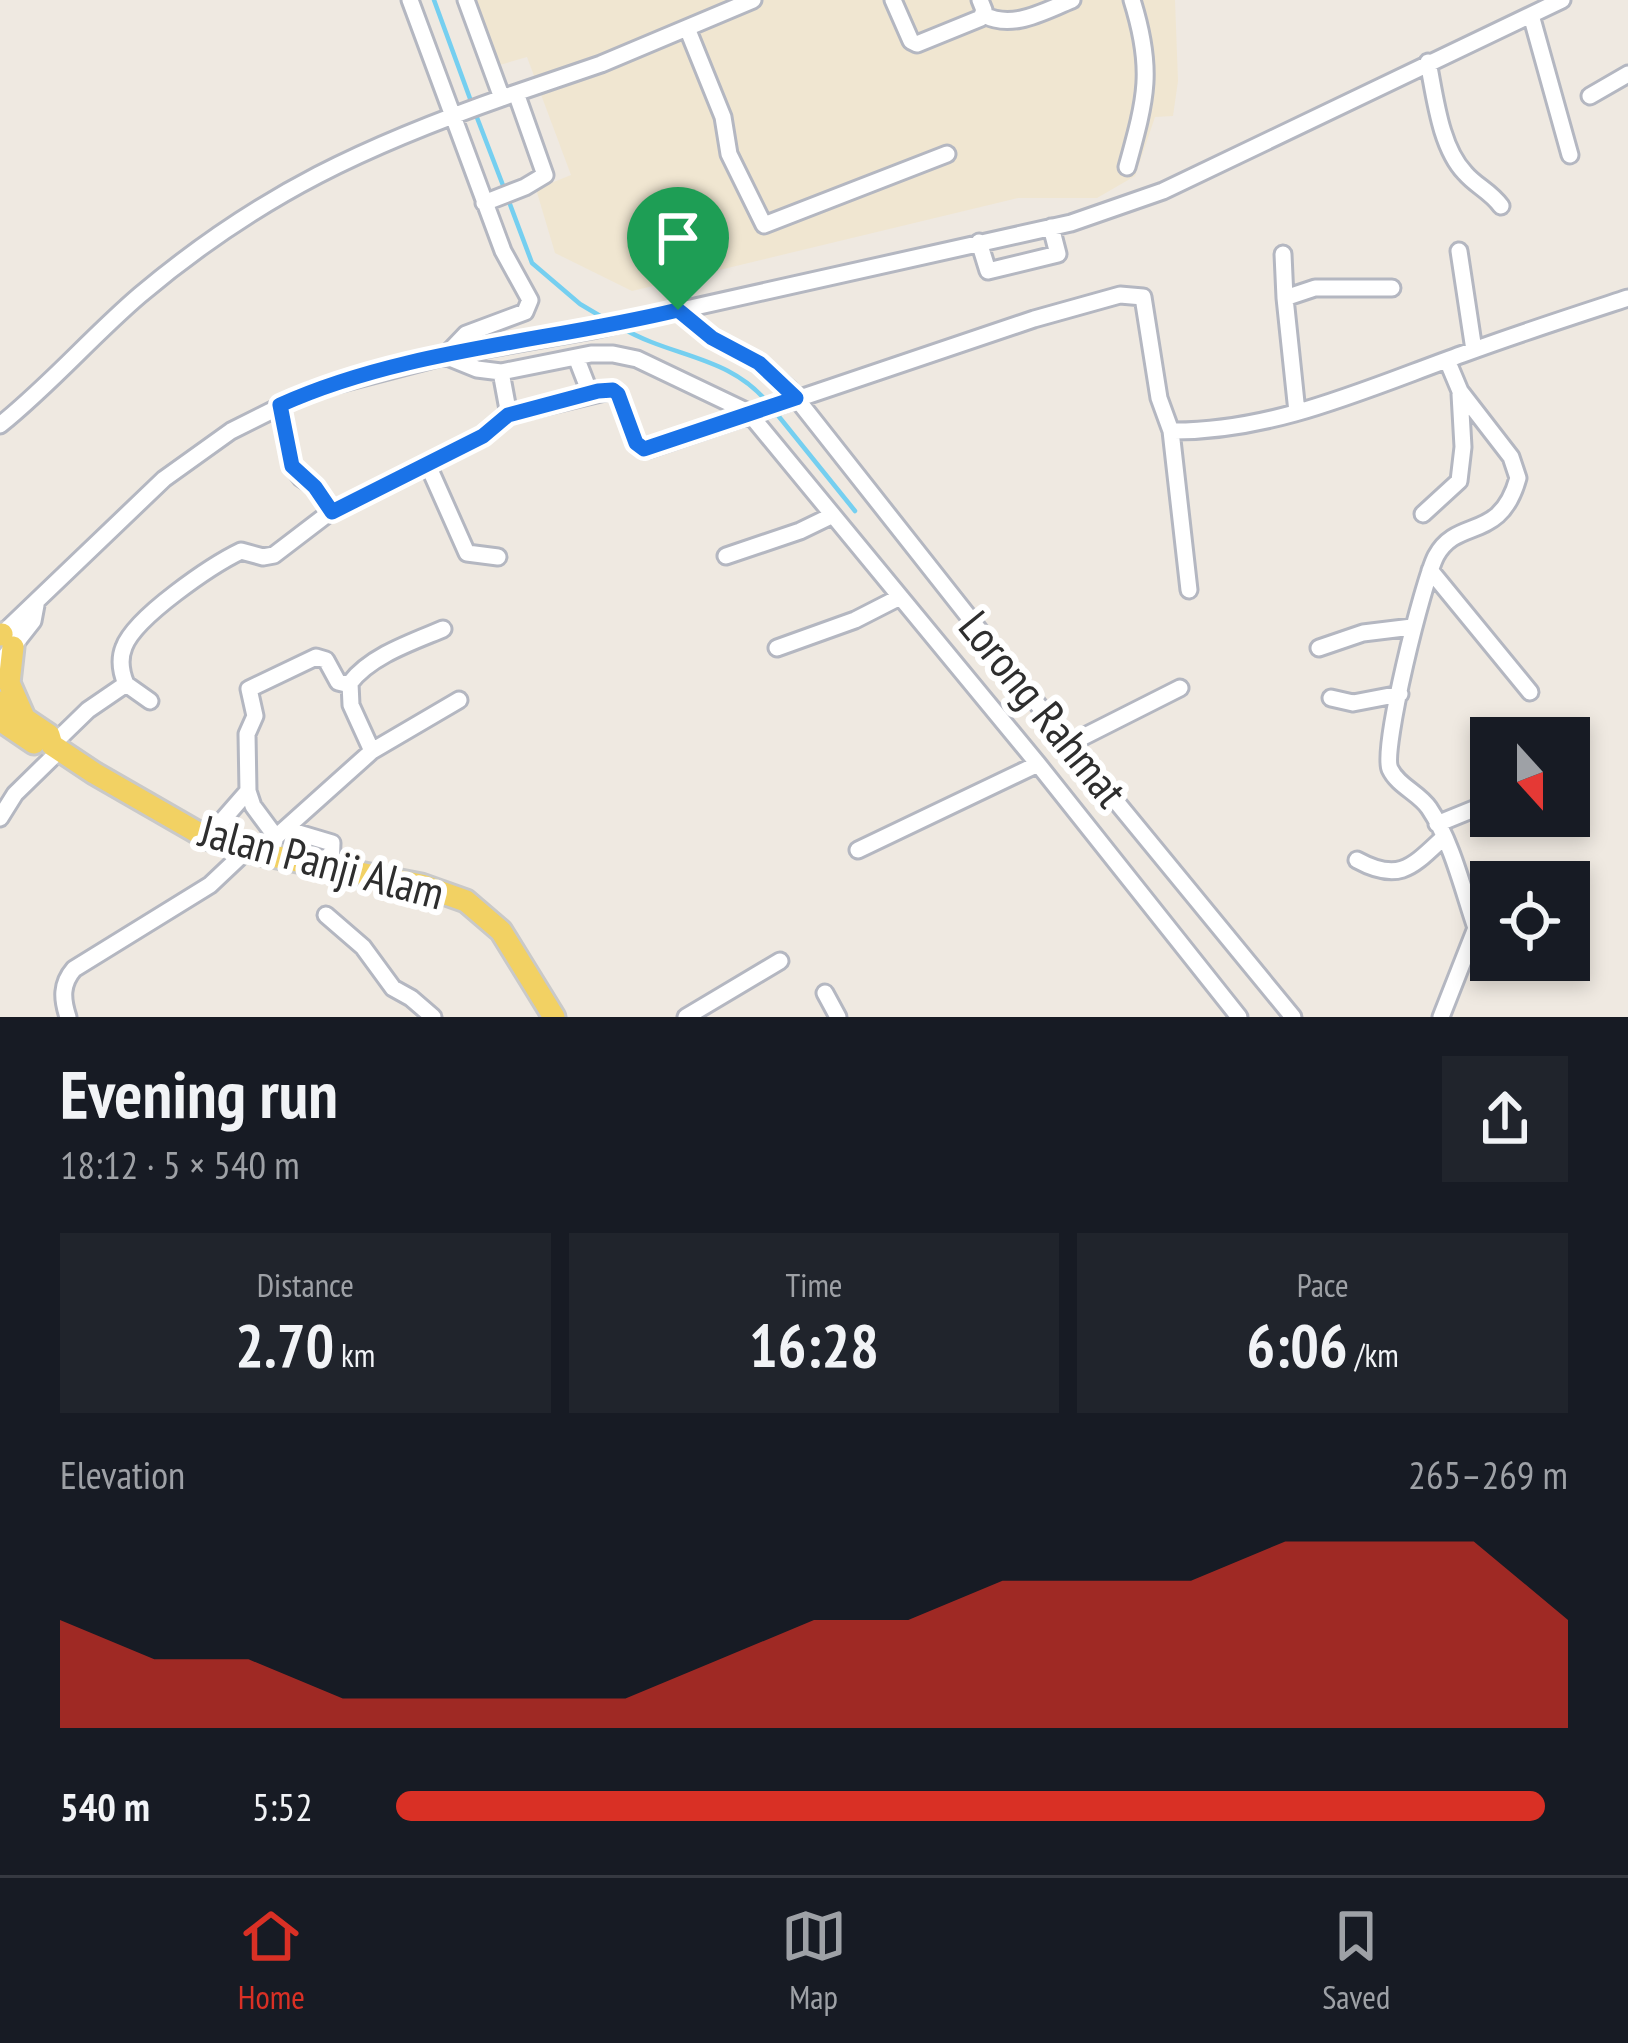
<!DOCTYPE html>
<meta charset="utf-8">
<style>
:root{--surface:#171b24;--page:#20242c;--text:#f1f3f6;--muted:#9ea1a6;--line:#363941;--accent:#d93025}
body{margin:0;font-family:"PT Sans Narrow",sans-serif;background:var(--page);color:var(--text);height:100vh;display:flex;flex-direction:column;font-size:45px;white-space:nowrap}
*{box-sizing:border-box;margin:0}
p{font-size:39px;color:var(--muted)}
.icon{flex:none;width:66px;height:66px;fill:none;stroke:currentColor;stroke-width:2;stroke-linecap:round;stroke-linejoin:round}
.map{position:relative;height:1017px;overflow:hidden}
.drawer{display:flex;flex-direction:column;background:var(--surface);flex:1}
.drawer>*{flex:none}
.needle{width:78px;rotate:159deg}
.buttons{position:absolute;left:1470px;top:717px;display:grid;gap:24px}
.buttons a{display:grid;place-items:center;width:120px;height:120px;border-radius:0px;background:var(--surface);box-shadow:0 6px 18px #0003;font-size:60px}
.pin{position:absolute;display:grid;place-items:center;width:102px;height:102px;color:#fff;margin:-123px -51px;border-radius:50% 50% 50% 0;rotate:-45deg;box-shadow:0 0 12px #0007}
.pin .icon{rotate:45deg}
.round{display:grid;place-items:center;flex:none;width:126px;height:126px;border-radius:0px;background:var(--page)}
.summary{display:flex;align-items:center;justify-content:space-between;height:204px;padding:0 60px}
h1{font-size:66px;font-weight:700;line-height:90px}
.figures{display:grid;grid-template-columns:repeat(3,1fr);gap:18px;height:204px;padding:12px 60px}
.figures div{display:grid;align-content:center;border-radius:0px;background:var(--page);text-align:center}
.figures b{font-size:60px;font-weight:700}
.figures small{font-size:33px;font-weight:400}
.figures p{font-size:33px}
.chart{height:336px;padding:24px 60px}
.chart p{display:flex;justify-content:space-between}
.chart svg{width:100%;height:216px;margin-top:12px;fill:var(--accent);opacity:.7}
ul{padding:0 60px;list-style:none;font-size:39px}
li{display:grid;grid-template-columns:192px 144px 1fr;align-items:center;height:90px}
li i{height:30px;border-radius:15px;background:var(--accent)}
.menu{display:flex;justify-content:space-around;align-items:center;height:168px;border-top:3px solid var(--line);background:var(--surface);font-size:33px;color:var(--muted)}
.menu a{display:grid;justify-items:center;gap:6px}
.menu .selected{color:var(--accent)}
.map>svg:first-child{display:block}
.education{fill:#f0e6d1}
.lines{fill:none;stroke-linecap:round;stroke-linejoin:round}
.stream{stroke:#75cff0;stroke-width:4.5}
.minor-casing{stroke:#b4b7c1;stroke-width:21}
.major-casing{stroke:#c9c9c9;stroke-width:27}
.minor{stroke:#fff;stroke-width:15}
.major{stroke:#f2d163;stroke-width:21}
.route-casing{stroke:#fff;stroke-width:24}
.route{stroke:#1a73e8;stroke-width:15}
.labels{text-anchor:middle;stroke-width:12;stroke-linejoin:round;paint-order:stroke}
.street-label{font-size:45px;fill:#2e2e2e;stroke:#fff}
</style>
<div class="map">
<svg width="1628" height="1017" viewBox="0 0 1628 1017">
<rect width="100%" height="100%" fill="#efe9e1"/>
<path class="education" d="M470,0H1175L1178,81L1173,116L1155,117L1135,176L1097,198H1018L632,291L555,253L536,189L571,175L527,57L493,67Z"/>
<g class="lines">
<path class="stream" d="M434,0L472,104
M476,115L504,188
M508,199L532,263L580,304L607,320
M622,328C673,358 729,355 769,404
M776,413L855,511"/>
<g class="minor-casing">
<path id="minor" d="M410,0L503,251L530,300L525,312L466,334L445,356L477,369L501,372L591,354H613L637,359L748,412L1038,764L1239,1017
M466,0L502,98
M893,0L911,41L917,44L981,18L984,10L980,0
M984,15C1013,30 1044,11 1072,0
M1531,15L1570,155
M687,28L723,117L729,154L764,225L947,154
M1428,62C1435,96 1440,147 1465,173C1476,186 1490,191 1501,206
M516,93L601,64L753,0
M1590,96L1628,74
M1127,167C1146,98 1154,70 1132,0
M979,242L988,271L1058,254L1051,227
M1459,251L1474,350
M1283,254L1285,298
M678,310L712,338L759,363L789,389L1069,744L1293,1017
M576,357L590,393
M501,372L509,415
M280,405L292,466L301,478L315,487L332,512
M1297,412L1285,298L1315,288H1392
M0,425C50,385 92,336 140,295C261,193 369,144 516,93L545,175L525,187L484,203
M1171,431L1189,590
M427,463L467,553L498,557
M1423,514L1459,481L1463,447L1460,394
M726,556L800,531L833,515
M1430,570L1530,692
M0,636L164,479L231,431L311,391L445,356L592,330L1071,223L1163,191L1562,0
M777,648L855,620L900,597
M1319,648L1363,633L1412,627
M0,663L33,621L36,605
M1331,698L1353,703L1400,694
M150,701L126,684C121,672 119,659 124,647C135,617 212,565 241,551L263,557L274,555L329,513L483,437L509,415L613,390L618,394L636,443L649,449L1034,319L1120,295L1143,297L1159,398L1171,431C1274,432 1368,388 1463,354C1517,334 1573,316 1628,298
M1069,744L1180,688
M52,745L88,710L126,684
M372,751L351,705L350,683C370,656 412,642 443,629
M0,818L15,794L60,750
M1437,824L1491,802
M285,829L332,843L331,868
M276,837L253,806L248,791L247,734L255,716L249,689L316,657L326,660L338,682L350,685
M207,838L248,791
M274,844L276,837L372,751L459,700
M858,850L1038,764
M1357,860C1399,883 1412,867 1443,838
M326,915L363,947L393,988L411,998L433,1017
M825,993L838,1017
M68,1017C62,999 61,984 74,969L210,885L246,851
M686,1017L780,961
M1441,1017L1476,928C1463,890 1452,842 1429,808C1419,793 1398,786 1390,769C1381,750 1423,581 1436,556C1458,516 1500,543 1518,478L1511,457L1460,391L1447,360"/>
</g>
<g class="major-casing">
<path id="major" d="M0,635L2,634
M13,647L9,683L23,715
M0,702L49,735L52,745L94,773L207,838L241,850L421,885L466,901L501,931L554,1017
M0,720L34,743"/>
</g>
<use href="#minor" class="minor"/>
<use href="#major" class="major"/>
</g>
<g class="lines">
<g class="route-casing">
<path id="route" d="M678,310L712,338L759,363L796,398L644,449L636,443L618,394L613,390L598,391L508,415L483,436L332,512L315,487L292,466L280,405C404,349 547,342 678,310Z"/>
</g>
<use href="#route" class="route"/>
</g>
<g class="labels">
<g class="street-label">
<text transform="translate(1043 709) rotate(51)" y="16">Lorong Rahmat</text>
<text transform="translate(322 862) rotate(15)" y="16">Jalan Panji Alam</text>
</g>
</g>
</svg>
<div class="buttons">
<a><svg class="needle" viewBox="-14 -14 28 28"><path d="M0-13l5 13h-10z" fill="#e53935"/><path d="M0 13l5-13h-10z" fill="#9ea1a6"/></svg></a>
<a><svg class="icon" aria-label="locate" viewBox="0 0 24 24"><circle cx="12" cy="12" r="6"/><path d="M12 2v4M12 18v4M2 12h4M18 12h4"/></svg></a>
</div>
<div class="pin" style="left:678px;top:310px;background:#1e9e55"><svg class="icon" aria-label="arrive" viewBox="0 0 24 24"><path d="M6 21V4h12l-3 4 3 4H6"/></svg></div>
</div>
<section class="drawer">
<div class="summary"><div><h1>Evening run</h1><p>18:12 · 5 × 540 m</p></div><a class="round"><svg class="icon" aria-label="share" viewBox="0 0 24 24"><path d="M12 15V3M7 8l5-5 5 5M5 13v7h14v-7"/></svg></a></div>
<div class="figures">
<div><p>Distance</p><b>2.70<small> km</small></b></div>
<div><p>Time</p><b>16:28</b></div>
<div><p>Pace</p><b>6:06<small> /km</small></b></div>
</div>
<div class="chart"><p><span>Elevation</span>265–269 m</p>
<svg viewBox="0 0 160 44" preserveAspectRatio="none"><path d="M0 44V22L10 30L20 30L30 38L40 38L50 38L60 38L70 30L80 22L90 22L100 14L110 14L120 14L130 6L140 6L150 6L160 22V44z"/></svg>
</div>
<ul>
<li><b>540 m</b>5:52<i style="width:98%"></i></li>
</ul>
</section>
<nav class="menu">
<a class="selected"><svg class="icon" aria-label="home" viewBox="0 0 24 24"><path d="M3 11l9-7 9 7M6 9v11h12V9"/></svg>Home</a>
<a><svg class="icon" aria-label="map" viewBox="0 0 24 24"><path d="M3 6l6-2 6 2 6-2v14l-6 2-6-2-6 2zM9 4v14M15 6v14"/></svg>Map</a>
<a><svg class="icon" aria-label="saved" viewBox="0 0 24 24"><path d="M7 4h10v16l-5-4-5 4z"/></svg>Saved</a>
</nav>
